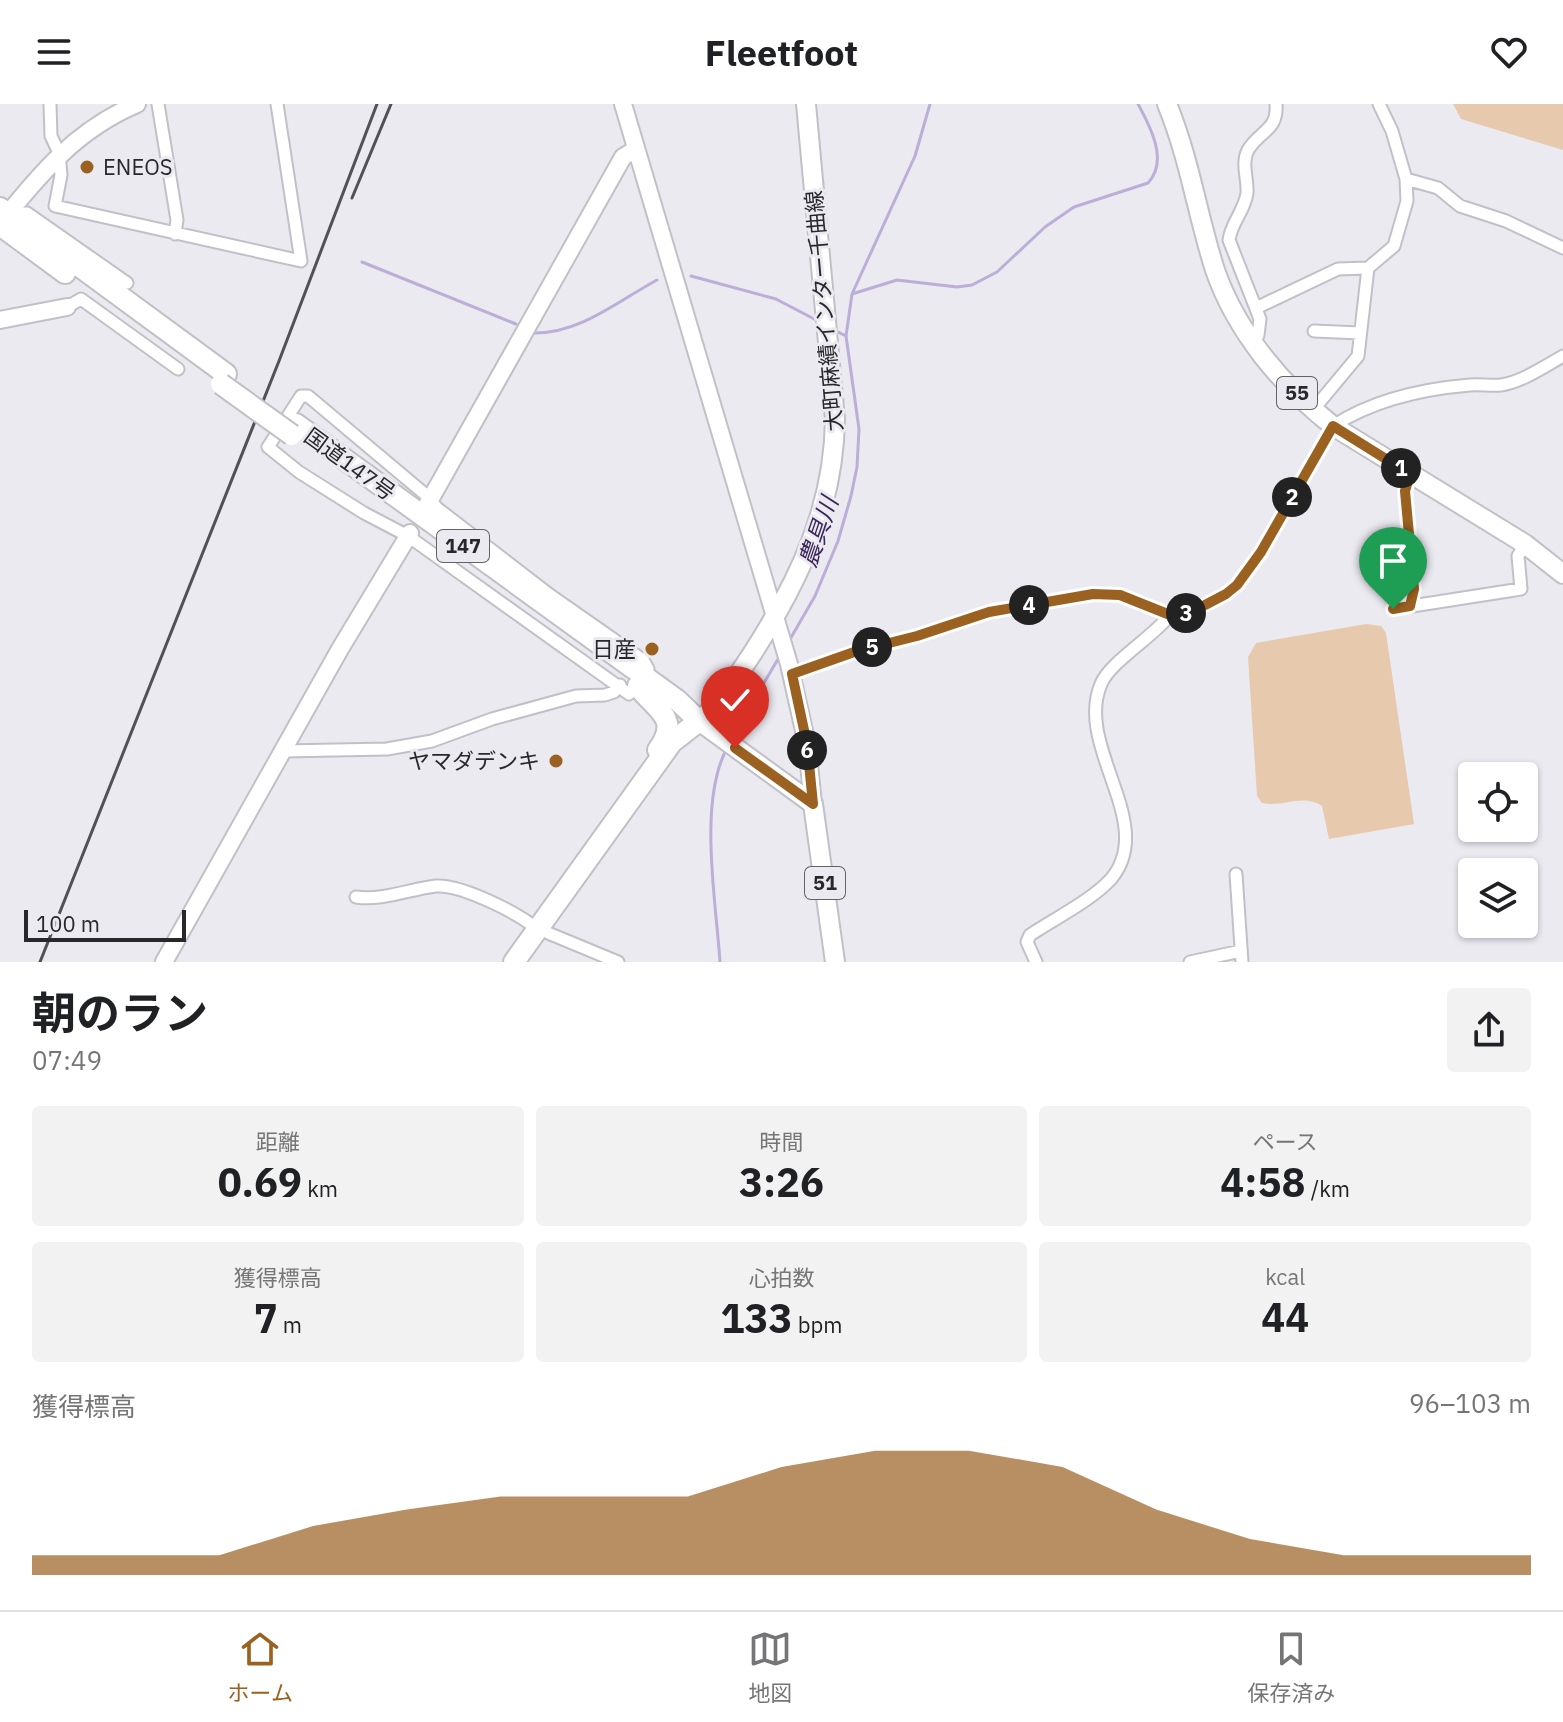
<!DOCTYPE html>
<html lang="ja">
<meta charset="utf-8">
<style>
:root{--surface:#fff;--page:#f2f2f2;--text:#202124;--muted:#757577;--line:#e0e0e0;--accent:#9b6120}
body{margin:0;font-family:"IBM Plex Sans","Noto Sans JP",sans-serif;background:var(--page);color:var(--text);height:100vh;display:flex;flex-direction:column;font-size:30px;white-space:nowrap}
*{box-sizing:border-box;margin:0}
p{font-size:26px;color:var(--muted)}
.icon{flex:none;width:44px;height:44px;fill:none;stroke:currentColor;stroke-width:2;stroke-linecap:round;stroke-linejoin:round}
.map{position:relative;height:858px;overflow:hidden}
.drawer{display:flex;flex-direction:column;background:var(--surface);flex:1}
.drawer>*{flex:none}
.fabs{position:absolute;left:1458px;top:658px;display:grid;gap:16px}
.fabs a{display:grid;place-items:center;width:80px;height:80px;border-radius:8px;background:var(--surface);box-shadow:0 2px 6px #0004;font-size:40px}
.scale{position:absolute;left:24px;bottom:20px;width:162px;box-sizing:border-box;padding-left:8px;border:4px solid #28272a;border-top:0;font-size:22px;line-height:28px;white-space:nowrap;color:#28272a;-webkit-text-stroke:6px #eceaf1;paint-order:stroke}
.pin{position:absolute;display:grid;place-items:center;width:68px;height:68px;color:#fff;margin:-82px -34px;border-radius:50% 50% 50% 0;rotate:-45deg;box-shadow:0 0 8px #0007}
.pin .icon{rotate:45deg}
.km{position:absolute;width:40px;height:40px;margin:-20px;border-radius:50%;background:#222;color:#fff;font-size:22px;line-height:40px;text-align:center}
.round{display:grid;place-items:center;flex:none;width:84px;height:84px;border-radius:8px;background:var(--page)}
.overview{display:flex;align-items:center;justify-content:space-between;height:136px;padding:0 32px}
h1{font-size:44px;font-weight:700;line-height:60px}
.figures{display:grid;grid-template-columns:repeat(3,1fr);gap:12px;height:136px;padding:8px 32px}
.figures div{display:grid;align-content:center;border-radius:8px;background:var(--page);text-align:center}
.figures b{font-size:40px;font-weight:700}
.figures small{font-size:22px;font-weight:400}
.figures p{font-size:22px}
.chart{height:224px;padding:16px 32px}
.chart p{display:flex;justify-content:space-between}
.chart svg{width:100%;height:144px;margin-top:8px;fill:var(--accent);opacity:.7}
header{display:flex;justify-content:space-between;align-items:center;height:104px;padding:0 32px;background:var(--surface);font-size:36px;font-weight:700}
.dock{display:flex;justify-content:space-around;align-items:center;height:112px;border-top:2px solid var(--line);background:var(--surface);font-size:22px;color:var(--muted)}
.dock a{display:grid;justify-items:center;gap:4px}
.dock .active{color:var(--accent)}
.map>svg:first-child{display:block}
.green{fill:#e7c9ae}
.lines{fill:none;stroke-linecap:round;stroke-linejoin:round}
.stream{stroke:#bbaed7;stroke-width:3}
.street-casing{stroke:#c2c0c7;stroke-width:15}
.secondary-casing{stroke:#c2c0c7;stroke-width:20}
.primary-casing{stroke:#c2c0c7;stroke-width:22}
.highway-casing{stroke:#c2c0c7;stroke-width:24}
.street{stroke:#fff;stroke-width:11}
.secondary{stroke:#fff;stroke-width:16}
.primary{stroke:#fff;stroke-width:18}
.highway{stroke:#fff;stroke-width:20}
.rail{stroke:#525155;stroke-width:3}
.highway-bridge-casing{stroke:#c2c0c7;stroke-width:24;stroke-linecap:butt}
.highway-bridge{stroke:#fff;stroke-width:20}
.route-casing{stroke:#fff;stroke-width:16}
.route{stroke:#9b6120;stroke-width:10}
.poi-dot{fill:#9b6120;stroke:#eceaf1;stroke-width:3}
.labels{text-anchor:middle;stroke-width:6;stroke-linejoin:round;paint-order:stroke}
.shield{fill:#eceaf1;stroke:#636266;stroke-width:2}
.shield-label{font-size:20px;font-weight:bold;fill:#28272a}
.poi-label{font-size:22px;fill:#28272a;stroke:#eceaf1;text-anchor:end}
.street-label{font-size:22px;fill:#28272a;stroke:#eceaf1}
.water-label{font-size:24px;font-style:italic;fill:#3b2759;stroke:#eceaf1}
</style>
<header><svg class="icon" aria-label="menu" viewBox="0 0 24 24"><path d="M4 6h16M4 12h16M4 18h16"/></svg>Fleetfoot<svg class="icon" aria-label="heart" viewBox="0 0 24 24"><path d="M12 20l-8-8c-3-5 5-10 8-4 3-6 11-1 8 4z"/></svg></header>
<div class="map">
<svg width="1563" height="858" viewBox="0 0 1563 858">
<rect width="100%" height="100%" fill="#eceaf1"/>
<path class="green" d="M1453,0H1563V46L1461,15Z
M1366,520L1381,522L1386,529L1414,720L1329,735L1322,702C1302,689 1283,704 1262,699L1257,692L1248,553L1256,539Z"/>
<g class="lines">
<path class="stream" d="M362,158L516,220
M691,172L776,195L818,217
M852,190L897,176L957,183L972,181L997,168L1045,123L1074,103L1148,79C1169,57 1150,22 1138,0
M836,227L846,232
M535,229C581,229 618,197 657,176
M789,537L815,492L838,437L851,392L857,363L859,325L846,232L852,190L915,52L930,0
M732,633L781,550
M720,858C716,797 698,698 727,644"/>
<g class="street-casing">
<path id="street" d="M50,0L51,32L59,49L61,71L55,102L301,157L277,0
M158,0L177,116L175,130
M1406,75L1438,84L1460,102L1506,117L1563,144
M12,110L27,109L127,179
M67,203L81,195L178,265
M1256,204L1338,165L1368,164L1394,142L1407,97L1406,75L1392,27L1379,0
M1314,227L1360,229
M1254,240L1258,231L1260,215L1229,136C1231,119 1245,106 1247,89C1248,75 1241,59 1248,46C1260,26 1278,27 1276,0
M1313,306L1358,252L1368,164
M1410,370L1405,387L1414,485L1410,502
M1393,505L1521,485L1518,452L1525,440
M792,570L857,547L917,532L989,508L1093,490L1120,491L1170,511L1186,509L1205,501L1226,490L1237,481L1261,448L1333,322C1373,296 1422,285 1470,281C1480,280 1491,282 1501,281C1522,278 1545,262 1563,252
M638,582L629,590L408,432L364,409L299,368L268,343L301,292H308L426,391L437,404L550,491L643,556L648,565L646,573
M283,647L387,645L432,637L492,615L576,592L605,591L614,588L620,581
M1236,770L1242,858
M356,793C382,797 410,785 436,782C461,780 518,809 537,825
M548,829L618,858
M1036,858L1027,838L1030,831C1054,815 1092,796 1111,775C1158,719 1074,643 1101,580C1110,558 1152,534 1170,511
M1190,858L1241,847"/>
</g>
<g class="secondary-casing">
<path id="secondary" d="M623,0L789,560L807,640L813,700
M1,118C42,68 76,26 137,0
M0,216L67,203
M426,403L623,53L636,45
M164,858L340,545L410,429"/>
</g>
<g class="primary-casing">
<path id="primary" d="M806,0L835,315C834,403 799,477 752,550C736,574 721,598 699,617L813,700L835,858
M1167,0C1190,56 1197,110 1215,166C1236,227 1282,282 1333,322L1525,440L1563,470"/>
</g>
<g class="highway-casing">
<path id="highway" d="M0,104L226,270
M0,121L65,169
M296,320L677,596L699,617
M638,582C655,606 682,613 658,646
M514,858L672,638L699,617"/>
</g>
<use href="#street" class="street"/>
<use href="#secondary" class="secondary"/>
<use href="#primary" class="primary"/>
<use href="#highway" class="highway"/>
<path class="rail" d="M352,94L391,0
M40,858L279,257L377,0"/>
<g class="highway-bridge-casing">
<path id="highway-bridge" d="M221,280L292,331"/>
</g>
<use href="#highway-bridge" class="highway-bridge"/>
</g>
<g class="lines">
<g class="route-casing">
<path id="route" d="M735,644L813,700L807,640L792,570L857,547L917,532L989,508L1093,490L1120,491L1170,511L1186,509L1205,501L1226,490L1237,481L1261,448L1333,322L1410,370L1405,387L1414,485L1410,502L1393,505"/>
</g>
<use href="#route" class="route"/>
</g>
<g class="poi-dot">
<circle cx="87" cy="63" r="8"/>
<circle cx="652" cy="545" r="8"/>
<circle cx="556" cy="657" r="8"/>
</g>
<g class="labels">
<g class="shield">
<rect x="1277" y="273" width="40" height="32" rx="6"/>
<rect x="437" y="426" width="52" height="32" rx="6"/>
<rect x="805" y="763" width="40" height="32" rx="6"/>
</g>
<g class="shield-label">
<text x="1297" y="296">55</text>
<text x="463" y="449">147</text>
<text x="825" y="786">51</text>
</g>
<g class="poi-label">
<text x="103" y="71" text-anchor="start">ENEOS</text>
<text x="636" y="553">日産</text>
<text x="540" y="665">ヤマダデンキ</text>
</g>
<g class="street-label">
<text transform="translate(824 207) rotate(-95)" y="8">大町麻績インター千曲線</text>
<text transform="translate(350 360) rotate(36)" y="8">国道147号</text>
</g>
<g class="water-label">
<text transform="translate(819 428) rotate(-71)" y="8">農具川</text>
</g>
</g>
</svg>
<div class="fabs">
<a><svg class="icon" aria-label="locate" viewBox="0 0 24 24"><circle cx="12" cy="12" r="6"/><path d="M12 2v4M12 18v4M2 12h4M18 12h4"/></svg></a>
<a><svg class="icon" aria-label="layers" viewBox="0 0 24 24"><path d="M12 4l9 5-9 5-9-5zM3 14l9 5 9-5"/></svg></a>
</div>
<div class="scale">100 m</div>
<div class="pin" style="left:1393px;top:505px;background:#1e9e55"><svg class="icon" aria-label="arrive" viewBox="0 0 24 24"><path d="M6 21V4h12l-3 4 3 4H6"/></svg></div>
<div class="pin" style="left:735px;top:644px;background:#d93025"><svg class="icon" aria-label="check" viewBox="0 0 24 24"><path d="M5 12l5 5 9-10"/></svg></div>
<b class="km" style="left:1401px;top:364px">1</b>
<b class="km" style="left:1292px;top:393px">2</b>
<b class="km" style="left:1186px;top:509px">3</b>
<b class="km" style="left:1029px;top:501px">4</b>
<b class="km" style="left:872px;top:543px">5</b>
<b class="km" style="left:807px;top:646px">6</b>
</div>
<section class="drawer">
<div class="overview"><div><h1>朝のラン</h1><p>07:49</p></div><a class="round"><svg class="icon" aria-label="share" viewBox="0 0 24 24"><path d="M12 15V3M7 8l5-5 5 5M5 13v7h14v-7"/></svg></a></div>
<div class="figures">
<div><p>距離</p><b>0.69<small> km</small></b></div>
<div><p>時間</p><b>3:26</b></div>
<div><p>ペース</p><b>4:58<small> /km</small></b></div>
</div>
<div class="figures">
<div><p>獲得標高</p><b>7<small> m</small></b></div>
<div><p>心拍数</p><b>133<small> bpm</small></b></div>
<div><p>kcal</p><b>44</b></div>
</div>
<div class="chart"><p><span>獲得標高</span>96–103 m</p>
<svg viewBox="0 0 160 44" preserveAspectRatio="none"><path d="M0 44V38L10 38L20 38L30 29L40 24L50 20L60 20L70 20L80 11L90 6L100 6L110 11L120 24L130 33L140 38L150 38L160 38V44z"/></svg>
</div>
</section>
<nav class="dock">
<a class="active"><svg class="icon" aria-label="home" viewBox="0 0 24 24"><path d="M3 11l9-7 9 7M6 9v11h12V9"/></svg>ホーム</a>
<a><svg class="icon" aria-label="map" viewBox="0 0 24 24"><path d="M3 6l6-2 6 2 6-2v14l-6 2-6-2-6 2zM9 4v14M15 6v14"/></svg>地図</a>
<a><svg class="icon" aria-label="saved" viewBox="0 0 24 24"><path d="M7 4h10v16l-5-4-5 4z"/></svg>保存済み</a>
</nav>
